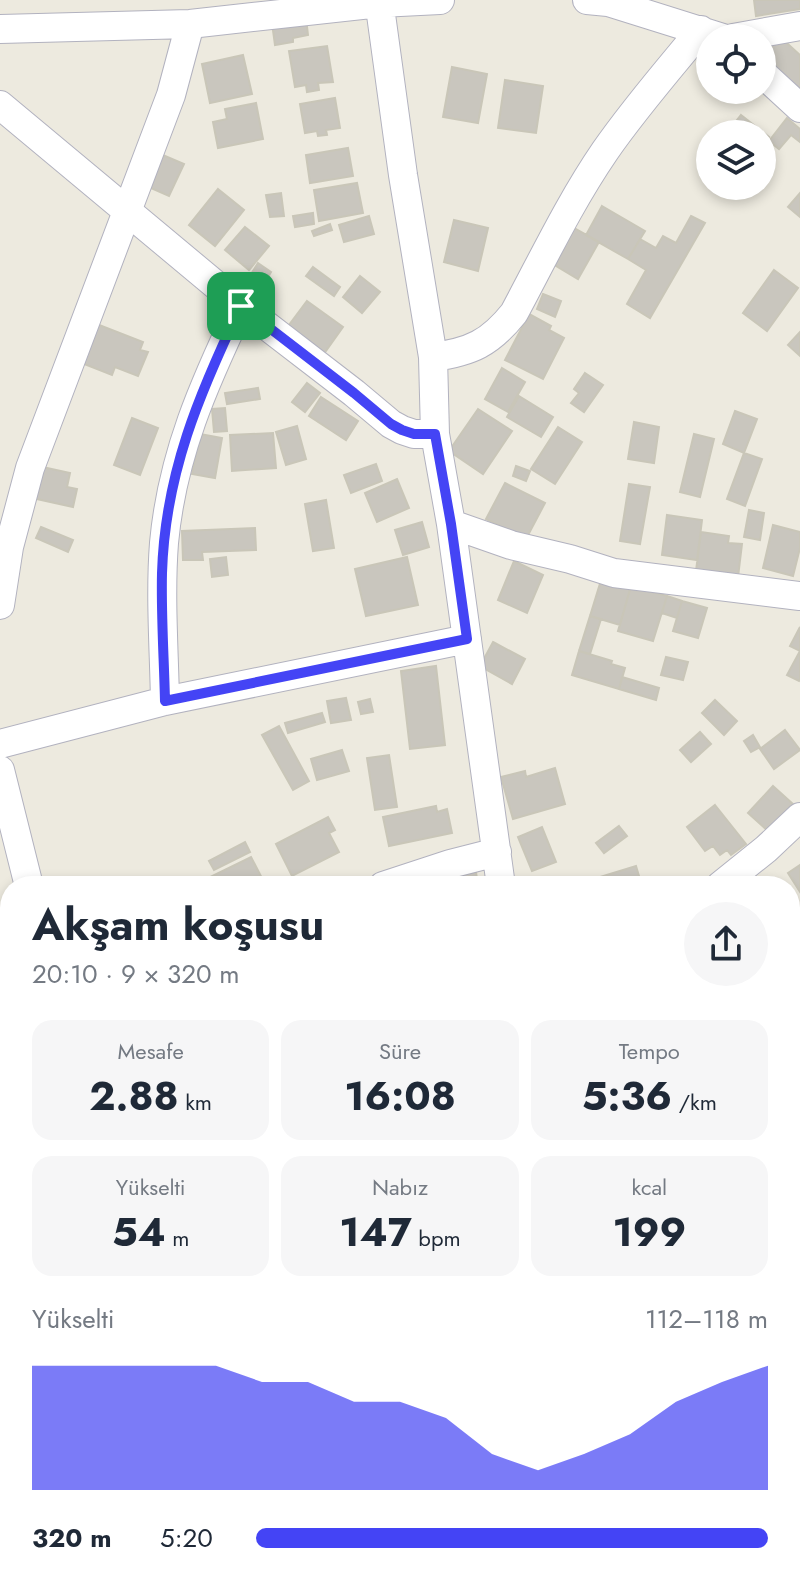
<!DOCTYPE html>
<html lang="tr">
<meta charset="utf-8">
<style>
:root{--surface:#fff;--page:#f6f6f7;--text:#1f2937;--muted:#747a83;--accent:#4444f5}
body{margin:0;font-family:Jost,sans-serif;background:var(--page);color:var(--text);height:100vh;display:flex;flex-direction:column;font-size:30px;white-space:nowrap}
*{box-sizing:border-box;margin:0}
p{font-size:26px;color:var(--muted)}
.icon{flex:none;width:44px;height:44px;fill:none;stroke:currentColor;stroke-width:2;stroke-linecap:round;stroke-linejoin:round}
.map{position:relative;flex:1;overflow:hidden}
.details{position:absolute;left:0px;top:876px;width:800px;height:710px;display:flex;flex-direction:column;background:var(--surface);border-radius:32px 32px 0 0;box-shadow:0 4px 12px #0003}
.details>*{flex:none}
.tools{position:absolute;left:696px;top:24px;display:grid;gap:16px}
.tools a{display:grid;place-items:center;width:80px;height:80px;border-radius:50%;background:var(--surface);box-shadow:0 4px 12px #0003;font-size:40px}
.pin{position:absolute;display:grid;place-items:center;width:68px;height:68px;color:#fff;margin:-34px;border-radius:16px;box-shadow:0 4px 12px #0006}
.round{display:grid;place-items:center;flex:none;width:84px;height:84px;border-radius:42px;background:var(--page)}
.summary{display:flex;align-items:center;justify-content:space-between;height:136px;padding:0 32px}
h1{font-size:44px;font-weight:700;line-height:60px}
.figures{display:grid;grid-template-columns:repeat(3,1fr);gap:12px;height:136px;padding:8px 32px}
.figures div{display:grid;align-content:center;border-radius:20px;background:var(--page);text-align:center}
.figures b{font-size:40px;font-weight:700}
.figures small{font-size:22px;font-weight:400}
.figures p{font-size:22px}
.chart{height:224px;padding:16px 32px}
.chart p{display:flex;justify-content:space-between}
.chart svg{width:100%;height:144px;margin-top:8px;fill:var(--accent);opacity:.7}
ul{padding:0 32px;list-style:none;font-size:26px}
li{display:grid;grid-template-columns:128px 96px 1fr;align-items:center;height:60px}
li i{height:20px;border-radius:10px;background:var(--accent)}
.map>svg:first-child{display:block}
.building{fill:#c9c6be;stroke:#c9c6b8;stroke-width:2}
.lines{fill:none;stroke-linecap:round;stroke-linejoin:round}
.minor-casing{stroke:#b2b2bf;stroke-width:30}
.minor{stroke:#fff;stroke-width:28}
.route-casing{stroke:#fff;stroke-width:16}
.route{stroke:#4444f5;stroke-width:10}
</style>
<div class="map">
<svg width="800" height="1585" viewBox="0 0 800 1585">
<rect width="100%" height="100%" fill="#edeadf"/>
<path class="building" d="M754,0H800V9L756,16Z
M306,18L308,35L293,38V42L275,45L272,23Z
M777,34L800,55V98L762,63V49Z
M327,46L333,82L318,83L319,90L307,92L306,85L295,87L289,51Z
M243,55L252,94L210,103L202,64Z
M452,67L487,74L478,123L443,117Z
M505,80L543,86L536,133L498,128Z
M335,98L340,128L326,130L327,135L318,136L317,131L305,133L300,104Z
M256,103L263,139L218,148L213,122L227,119L225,109Z
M741,115L769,137L762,146V134H726Z
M787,118L800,129V142L791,135L779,149L769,141Z
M348,148L353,176L310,183L306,155Z
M158,153L184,164L169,196L144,185Z
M357,183L363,213L319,221L314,190Z
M218,189L244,210L215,246L189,225Z
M281,193L284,216L270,217L266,195Z
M800,193V217L788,207Z
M602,206L645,231L628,259L586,235Z
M313,213L314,224L295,227L293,216Z
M369,216L374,234L344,242L339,225Z
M691,216L705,223L650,318L627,304L646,270L628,259L640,239L656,248L663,236L676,243Z
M454,220L488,228L478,271L444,262Z
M330,224L332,230L314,236L312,231Z
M567,224L599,242L578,279L546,260Z
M245,227L269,246L249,270L225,250Z
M258,263L271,272L256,297L242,289Z
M313,267L340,287L334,296L306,276Z
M774,270L798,288L767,331L743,313Z
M360,276L380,292L362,313L343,297Z
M543,294L561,301L555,317L537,309Z
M307,301L343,327L323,355L286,329Z
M529,314L551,326L549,330L564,338L543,379L505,360Z
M94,323L143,342L140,350L148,352L138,376L115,367L112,375L79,362Z
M800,332V356L788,345Z
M502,368L525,382L508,412L485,399Z
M585,373L603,385L584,412L571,403L579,393L574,389Z
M307,383L320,393L305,412L292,402Z
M258,388L260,399L227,404L225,393Z
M519,396L553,417L541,437L507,417Z
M321,397L358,421L346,440L309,416Z
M225,408L227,431L214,432L212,409Z
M478,409L512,431L483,474L449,451Z
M735,411L757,419L744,453L723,444Z
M132,418L158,428L140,475L114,465Z
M634,422L659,427L654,463L628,459Z
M297,426L306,459L286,465L276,432Z
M558,427L582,442L555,484L531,469Z
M273,433L276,468L232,471L230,435Z
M200,434L222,438L215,478L192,474Z
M694,434L714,439L700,497L680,492Z
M744,453L762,459L745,506L727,499Z
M376,464L382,481L351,493L344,475Z
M38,466L70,473L67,487L77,489L73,507L32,498Z
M516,466L530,471L526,481L513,476Z
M397,479L409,508L377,522L365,493Z
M505,483L545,503L526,539L486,519Z
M629,484L650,487L640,544L620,541Z
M326,500L334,548L313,551L305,504Z
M749,510L764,513L760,540L744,537Z
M667,515L702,520L697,560L662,555Z
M422,522L429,547L403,555L395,530Z
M773,525L800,532V548L793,576L763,568Z
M41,527L73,540L68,552L36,538Z
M255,528L256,550L202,552L203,560H183L182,531Z
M701,532L729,536L728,543L742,544L738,577L696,571Z
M226,557L228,575L212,577L210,559Z
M407,557L418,605L366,616L355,569Z
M514,561L543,575L527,613L498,600Z
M602,577L631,586L620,625L590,616Z
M631,586L667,596L653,641L618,631Z
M667,596L682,601L677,618L662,613Z
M682,601L707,608L698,638L673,631Z
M590,616L601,619L590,654L579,651Z
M800,627V651L790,646Z
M493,642L525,659L512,684L480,666Z
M579,651L612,661L611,664L625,668L619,689L572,675Z
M800,651V679L799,681L787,675Z
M666,657L688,662L683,680L661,675Z
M436,666L445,745L410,749L401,671Z
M622,677L659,688L656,700L619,689Z
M346,698L351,720L331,723L327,701Z
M370,699L373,712L361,714L358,702Z
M715,700L737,721L724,735L702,713Z
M322,713L325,722L288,733L285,723Z
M279,726L309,781L293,790L262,735Z
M785,730L800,750L774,769L760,749Z
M700,732L711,744L691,762L680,750Z
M753,735L760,747L751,752L744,741Z
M342,750L349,771L317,780L311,759Z
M389,755L397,807L375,810L367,758Z
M555,768L565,804L513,819L501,777L525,771L526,777Z
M773,786L793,804L768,831L748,813Z
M715,805L746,844L731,855L727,850L720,855L713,846L705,851L687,827Z
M436,806L437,812L447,809L452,833L389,846L383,817Z
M328,817L335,830L329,833L339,852L292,876L276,844Z
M619,826L627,836L604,853L596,843Z
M542,827L556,862L532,871L518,837Z
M245,842L250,852L214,870L209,861Z
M251,857L266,886H192Z
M800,865V892L788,873Z
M636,866L642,886H599L597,878Z
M476,872L478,886H430L429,881Z
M800,979V1015L790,1021V985Z
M800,1306V1336L799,1337L790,1323V1313Z
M790,1434L800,1439V1480L790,1476Z
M800,1520V1574L790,1569V1540Z
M222,1576H269L265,1585H241Z
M373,1576H423L418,1585H391Z
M530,1576H575L580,1585H533L528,1577Z
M638,1576H686L690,1585H642Z"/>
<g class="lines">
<g class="minor-casing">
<path id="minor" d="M379,0L403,175L433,357L435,434L451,524L501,886
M587,0L608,2L723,38
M0,29L190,24L380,3L440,0
M733,38L800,26
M762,73L800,108
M0,105L241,306L354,393L391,424L402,430L414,434H435
M433,357C471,352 490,343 514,313C543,259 570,202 605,151C634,109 668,70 701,30
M451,524L511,545L570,559L614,573L800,596
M0,605L9,547L30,468L171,95L190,24
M165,701C164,648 160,595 164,543C172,455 204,384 241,306
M0,744L165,701L467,639
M0,770L29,886
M383,886L450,864L497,852
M720,886L766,849L800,817
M790,1049L800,1038
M790,1070L800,1115
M790,1291L800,1285
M219,1576L222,1585
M623,1576L627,1585
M470,1585L475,1576"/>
</g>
<use href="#minor" class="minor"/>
</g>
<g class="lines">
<g class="route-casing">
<path id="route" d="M241,306L354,393L391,424L402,430L414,434H435L451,524L467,639L165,701C164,658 161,615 162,573C165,474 199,394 241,306Z"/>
</g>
<use href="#route" class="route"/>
</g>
</svg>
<div class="tools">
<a><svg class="icon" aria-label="locate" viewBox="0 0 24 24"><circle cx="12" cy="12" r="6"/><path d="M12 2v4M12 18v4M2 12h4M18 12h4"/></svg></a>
<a><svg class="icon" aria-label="layers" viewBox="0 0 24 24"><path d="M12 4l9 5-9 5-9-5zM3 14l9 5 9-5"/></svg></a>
</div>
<div class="pin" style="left:241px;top:306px;background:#1e9e55"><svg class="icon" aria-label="arrive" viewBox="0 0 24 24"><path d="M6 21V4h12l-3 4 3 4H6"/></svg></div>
<section class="details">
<div class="summary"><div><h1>Akşam koşusu</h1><p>20:10 · 9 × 320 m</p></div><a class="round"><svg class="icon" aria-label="share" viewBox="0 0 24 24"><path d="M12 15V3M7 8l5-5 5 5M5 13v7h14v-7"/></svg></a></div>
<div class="figures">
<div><p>Mesafe</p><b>2.88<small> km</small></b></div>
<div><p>Süre</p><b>16:08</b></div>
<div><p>Tempo</p><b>5:36<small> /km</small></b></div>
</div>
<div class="figures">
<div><p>Yükselti</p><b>54<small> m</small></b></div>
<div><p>Nabız</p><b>147<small> bpm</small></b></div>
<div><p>kcal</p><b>199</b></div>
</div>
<div class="chart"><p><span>Yükselti</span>112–118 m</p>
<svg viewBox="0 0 160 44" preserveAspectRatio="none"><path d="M0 44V6L10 6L20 6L30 6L40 6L50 11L60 11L70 17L80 17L90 22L100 33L110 38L120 33L130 27L140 17L150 11L160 6V44z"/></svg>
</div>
<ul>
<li><b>320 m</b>5:20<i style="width:100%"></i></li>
</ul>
</section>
</div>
